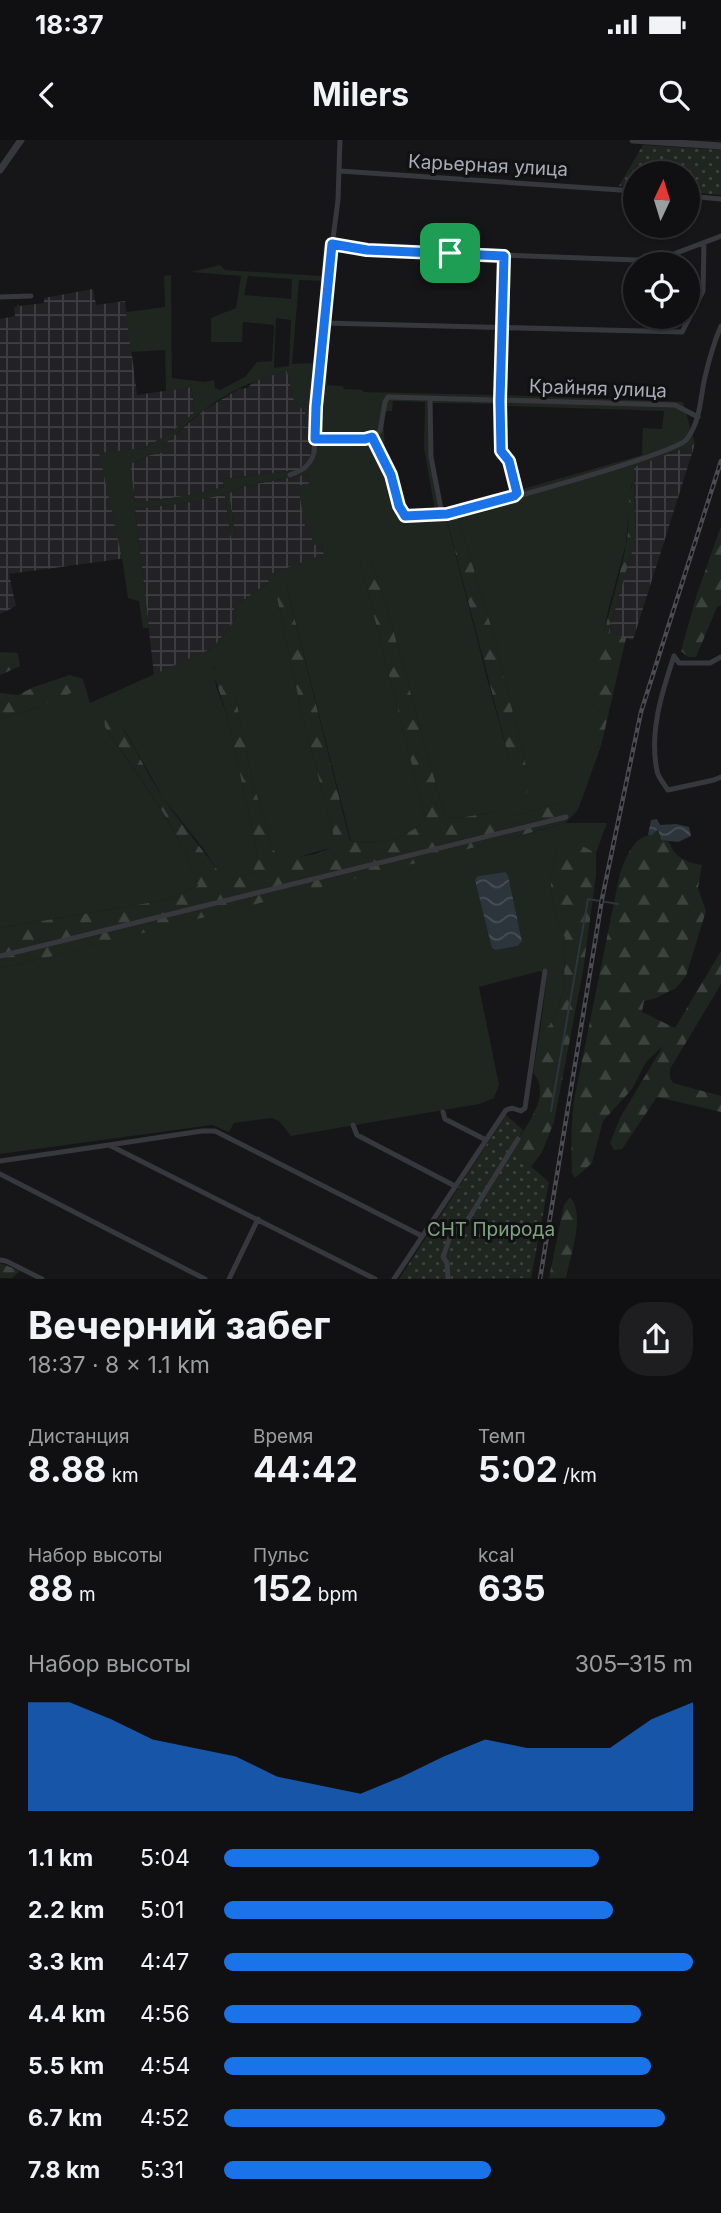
<!DOCTYPE html>
<html lang="ru">
<meta charset="utf-8">
<style>
:root{--surface:#101012;--page:#1e1e20;--text:#f1f3f6;--muted:#9c9d9f;--line:#303032;--accent:#1a73e8}
body{margin:0;font-family:Inter,sans-serif;background:var(--page);color:var(--text);height:100vh;display:flex;flex-direction:column;font-size:26px;white-space:nowrap}
*{box-sizing:border-box;margin:0}
p{font-size:23px;color:var(--muted)}
.icon{flex:none;width:38px;height:38px;fill:none;stroke:currentColor;stroke-width:2;stroke-linecap:round;stroke-linejoin:round}
.map{position:relative;height:1139px;overflow:hidden}
.sheet{display:flex;flex-direction:column;background:var(--surface);flex:1}
.sheet>*{flex:none}
.needle{width:46px;rotate:4deg}
.fabs{position:absolute;left:623px;top:21px;display:grid;gap:14px}
.fabs a{display:grid;place-items:center;width:77px;height:77px;border-radius:50%;background:var(--surface);box-shadow:0 2px 5px #0004,0 0 0 2px var(--line);font-size:35px}
.pin{position:absolute;display:grid;place-items:center;width:60px;height:60px;color:#fff;margin:-30px;border-radius:14px;box-shadow:0 4px 10px #0006}
.round{display:grid;place-items:center;flex:none;width:74px;height:74px;border-radius:28px;background:var(--page)}
.headline{display:flex;align-items:center;justify-content:space-between;height:119px;padding:0 28px}
h1{font-size:38px;font-weight:700;line-height:52px}
.stats{display:grid;grid-template-columns:repeat(3,1fr);gap:10px;height:119px;padding:7px 28px}
.stats div{display:grid;align-content:center}
.stats b{font-size:35px;font-weight:700}
.stats small{font-size:19px;font-weight:400}
.stats p{font-size:19px}
.chart{height:196px;padding:14px 28px}
.chart p{display:flex;justify-content:space-between}
.chart svg{width:100%;height:126px;margin-top:7px;fill:var(--accent);opacity:.7}
ul{padding:0 28px;list-style:none;font-size:23px}
li{display:grid;grid-template-columns:112px 84px 1fr;align-items:center;height:52px}
li i{height:18px;border-radius:9px;background:var(--accent)}
.status{display:flex;justify-content:space-between;align-items:center;height:49px;padding:0 35px;background:var(--surface);direction:ltr}
.status svg{height:19px;fill:currentColor}
header{display:flex;justify-content:space-between;align-items:center;height:91px;padding:0 28px;background:var(--surface);font-size:32px;font-weight:700}
.map>svg:first-child{display:block}
.industrial{fill:url(#industrial-grid)}
.grass{fill:#1e261f;fill-rule:evenodd}
.forest{fill:url(#forest-firs)}
.park{fill:url(#park-dots)}
.water{fill:url(#water-waves)}
.lines{fill:none;stroke-linecap:round;stroke-linejoin:round}
.stream{stroke:#2c353c;stroke-width:2}
.minor{stroke:#37383d;stroke-width:5}
.tertiary{stroke:#37383d;stroke-width:7}
.rail-casing{stroke:#4a4c52;stroke-width:4.5}
.rail{stroke:#111113;stroke-width:2;stroke-dasharray:5;stroke-linecap:butt}
.route-casing{stroke:#fff;stroke-width:14}
.route{stroke:#1a73e8;stroke-width:9}
.labels{text-anchor:middle;stroke-width:6;stroke-linejoin:round;paint-order:stroke}
.street-label{font-size:19px;fill:#a8adb8;stroke:#111113}
.park-label{font-size:19px;fill:#7fa381;stroke:#111113}
</style>
<div class="status"><b>18:37</b><svg viewBox="0 0 49 12"><path d="M0 12V9h3v3zM5 12V6h3v6zM10 12V3h3v9zM15 12V0h3v12zM26 1h20v11H26zM47 4h2v5h-2z"/></svg></div>
<header><svg class="icon" aria-label="back" viewBox="0 0 24 24"><path d="M15 5l-7 7 7 7"/></svg>Milers<svg class="icon" aria-label="search" viewBox="0 0 24 24"><circle cx="10" cy="10" r="6"/><path d="M15 15l6 6"/></svg></header>
<div class="map">
<svg width="721" height="1139" viewBox="0 0 721 1139">
<defs>
<pattern id="industrial-grid" width="8" height="8" patternUnits="userSpaceOnUse" patternTransform="scale(1.75)"><rect width="8" height="8" fill="#222225"/><path d="M0 4h8M4 0v8" fill="none" stroke="#3f3f43"/></pattern>
<pattern id="forest-firs" width="22" height="20" patternUnits="userSpaceOnUse" patternTransform="scale(1.75)"><rect width="22" height="20" fill="#1e261f"/><path d="M5 1l3.5 6h-7zM16 11l3.5 6h-7z" fill="#3c433d"/></pattern>
<pattern id="park-dots" width="8" height="8" patternUnits="userSpaceOnUse" patternTransform="scale(1.75)"><rect width="8" height="8" fill="#1e261f"/><path d="M2 2h.1M6 6h.1" fill="none" stroke="#3c433d" stroke-width="1.8" stroke-linecap="round"/></pattern>
<pattern id="water-waves" width="16" height="10" patternUnits="userSpaceOnUse" patternTransform="scale(1.75)"><rect width="16" height="10" fill="#2c353c"/><path d="M0 5q4-4 8 0t8 0" fill="none" stroke="#485056"/></pattern>
</defs>
<rect width="100%" height="100%" fill="#161618"/>
<path class="industrial" d="M93,149L96,165L125,161L137,255L191,247L195,272L168,295L143,308L104,313L127,418L9,434L16,466L0,474V179L15,176L14,167H17V164L20,166L44,163V158Z
M287,231L294,260L305,272V286L312,287L310,319L298,330L223,339L224,347L186,356L135,363L130,324L150,315L163,312V305L204,270L239,249L247,248L257,239Z
M692,303L695,304L633,500L608,494L636,397L634,327L666,313L671,314Z
M308,334L310,344L298,346L306,386L310,385L322,404L324,415L268,435L269,442L234,467L236,479L213,508L154,535L135,369L185,363L225,354L231,397H235L229,353L245,346Z"/>
<path class="grass" d="M324,102L335,107L329,178L327,245L343,246L344,249L363,250V252L498,255L500,193H505L504,255L683,262L695,304L634,327V343L631,346L626,404L608,471L597,535L592,568L595,607L601,606L578,670L575,663H559L515,676L516,697L565,683H607L596,713C581,706 573,704 557,711L550,736L554,772L565,798L564,847L558,870L549,886L540,890L547,836L540,831L479,847L499,945L494,958L479,964L291,996L279,981L272,978L234,983L229,992L212,985L0,1014V828L49,817L373,733L501,671L459,678L445,677L386,464L367,409L359,412V417L426,680C402,700 382,706 351,701L287,448L277,457L301,570L333,693L330,708L299,717H278L273,709L253,643L233,546L214,527L216,546L227,575L255,702L257,717L253,732L225,742L202,707L163,658L124,589L105,587C136,634 184,694 198,746L166,760L0,788V579L27,571L80,549L83,539L90,563L213,508L236,479L234,467L269,442L268,435L324,414L322,404L313,405L310,386H305L298,346L310,343L308,334L245,346L229,353L235,397L231,398L225,354L185,363L135,369L149,488H143L139,461L128,458L122,418L99,313L143,308L168,295L195,272L191,247L166,251L165,210L131,212L126,172L165,167L164,136L171,135L172,238L204,242L214,240L215,248L220,250L245,237L257,222L272,221L274,185L243,182L242,202H211V178L236,168L241,136L191,132L220,125L225,130L321,136ZM248,136L292,139L291,159L244,155ZM299,140L324,141L315,223L292,224ZM276,178L291,180L289,226L274,228ZM287,231L294,260L305,272V287H312L310,319L298,330L223,339L224,347L185,356L135,363L130,324L150,315L164,312L163,305C177,294 189,280 204,270C229,251 257,239 287,231ZM393,261L425,262L424,308L435,371L424,373L403,369L385,313L383,271H392ZM431,263L495,264L496,320L502,319L512,352L442,371L430,307ZM505,266L664,271L662,289L643,288L642,315L519,350L513,329L512,316L505,314ZM459,380L494,496L527,630L518,650L488,542L447,381ZM505,732L508,735L522,801L518,806L496,810L478,736Z"/>
<path class="forest" d="M634,343L636,397L608,493L626,498L601,606L595,607C582,540 615,466 627,400C630,386 626,351 634,343Z
M453,377L459,380L494,496L527,630L529,645L527,653L522,654L518,650L515,641L447,380Z
M721,386V465L717,467L696,517H688L681,511L697,454Z
M363,409H367L386,464L445,677L459,678L501,671L505,687L489,703L447,715L49,817L0,828V788L166,760L198,746C184,694 136,633 105,587L104,575L111,572C133,599 144,631 164,659C183,687 206,713 225,741L253,732L257,717L255,702L227,575L213,532L217,525L233,545L253,643L273,709L278,717C296,717 314,717 330,708L333,693L301,570L277,457L276,446L279,443L287,448L350,701C382,706 402,700 426,680L359,417V412Z
M0,512L18,513L20,526L0,535Z
M70,535L83,539L81,549L27,571L0,579V553L18,555L34,547Z
M559,663H575L578,670L565,683L515,697C509,690 512,684 515,676Z
M658,688L660,698L669,702C675,718 686,722 702,725L698,748L706,771L686,836L676,848L656,858L644,861L642,872L675,888L721,811V844L670,929V938L673,943L721,956V972L657,957L622,1009L614,1010L610,1003L620,978L663,906L646,922L632,949L603,981L592,1023L575,1038L572,1033C571,1008 571,985 574,960L620,733C626,718 634,695 652,695Z
M570,705L582,706L596,713V736L583,831L554,982L542,1012L531,1027L512,1010C523,989 554,955 533,933L540,890L549,886L558,870L564,847L565,798L554,772L550,736L557,711Z
M570,1057C586,1075 570,1116 566,1138H549L564,1065Z
M0,1123L20,1131L12,1138H0Z"/>
<path class="park" d="M643,5L721,10V55L688,52V33H635V47L619,46Z
M506,975L523,990L512,1010L549,1042L531,1138L399,1139Z"/>
<path class="water" d="M657,679L660,685L676,684L689,687L691,696L678,702L661,700L658,689L652,695H648L651,680Z
M505,732L508,735L522,801L518,806L496,810L492,808L475,740L478,736Z"/>
<g class="lines">
<path class="stream" d="M551,971L588,759L618,764"/>
<path class="minor" d="M340,31L635,51
M688,56L721,59
M332,104L367,110L636,120L671,115L721,96
M504,115L500,261L501,311L509,321L517,353L515,356
M0,157L31,156
M324,183L682,192L703,151L704,103
M430,259L431,317L442,374
M372,297L391,335L399,366L405,376C420,376 434,376 448,374C478,368 676,314 687,299C701,280 700,258 705,237C709,220 714,202 721,186
M315,299C336,299 362,304 380,291L385,262L388,257L675,265L698,277
M290,335C303,330 309,327 314,313L325,160L338,60L340,0
M721,517L710,523H679L674,516C662,552 649,592 657,631C658,637 664,644 668,650L714,640L721,637
M0,816L566,677
M443,972L445,979L486,1000
M353,985L357,995L455,1046
M109,1005L202,991H215L422,1096
M0,1021L109,1005L375,1139
M0,1034L205,1139
M0,1120L6,1121L42,1139
M229,1139L258,1079
M394,1139L506,970L512,968L521,971L525,968L545,831
M448,1139L447,1123L443,1117L450,1097L467,1081L518,999"/>
<path class="tertiary" d="M633,0L721,6
M0,30L21,0"/>
<g class="rail-casing">
<path id="rail" d="M540,1139L602,759L641,572L721,321"/>
</g>
<use href="#rail" class="rail"/>
</g>
<g class="lines">
<g class="route-casing">
<path id="route" d="M332,104L367,110L504,116L500,261L501,311L509,321L517,353L514,356L447,374L405,376L399,366L391,335L372,297L365,299H315L316,267Z"/>
</g>
<use href="#route" class="route"/>
</g>
<g class="labels">
<g class="street-label">
<text transform="translate(488 25) rotate(3)" y="7">Карьерная улица</text>
<text transform="translate(598 248) rotate(2)" y="7">Крайняя улица</text>
</g>
<g class="park-label">
<text x="491" y="1096">СНТ Природа</text>
</g>
</g>
</svg>
<div class="fabs">
<a><svg class="needle" viewBox="-14 -14 28 28"><path d="M0-13l5 13h-10z" fill="#e53935"/><path d="M0 13l5-13h-10z" fill="#9c9d9f"/></svg></a>
<a><svg class="icon" aria-label="locate" viewBox="0 0 24 24"><circle cx="12" cy="12" r="6"/><path d="M12 2v4M12 18v4M2 12h4M18 12h4"/></svg></a>
</div>
<div class="pin" style="left:450px;top:113px;background:#1e9e55"><svg class="icon" aria-label="arrive" viewBox="0 0 24 24"><path d="M6 21V4h12l-3 4 3 4H6"/></svg></div>
</div>
<section class="sheet">
<div class="headline"><div><h1>Вечерний забег</h1><p>18:37 · 8 × 1.1 km</p></div><a class="round"><svg class="icon" aria-label="share" viewBox="0 0 24 24"><path d="M12 15V3M7 8l5-5 5 5M5 13v7h14v-7"/></svg></a></div>
<div class="stats">
<div><p>Дистанция</p><b>8.88<small> km</small></b></div>
<div><p>Время</p><b>44:42</b></div>
<div><p>Темп</p><b>5:02<small> /km</small></b></div>
</div>
<div class="stats">
<div><p>Набор высоты</p><b>88<small> m</small></b></div>
<div><p>Пульс</p><b>152<small> bpm</small></b></div>
<div><p>kcal</p><b>635</b></div>
</div>
<div class="chart"><p><span>Набор высоты</span>305–315 m</p>
<svg viewBox="0 0 160 44" preserveAspectRatio="none"><path d="M0 44V6L10 6L20 12L30 19L40 22L50 25L60 32L70 35L80 38L90 32L100 25L110 19L120 22L130 22L140 22L150 12L160 6V44z"/></svg>
</div>
<ul>
<li><b>1.1 km</b>5:04<i style="width:80%"></i></li>
<li><b>2.2 km</b>5:01<i style="width:83%"></i></li>
<li><b>3.3 km</b>4:47<i style="width:100%"></i></li>
<li><b>4.4 km</b>4:56<i style="width:89%"></i></li>
<li><b>5.5 km</b>4:54<i style="width:91%"></i></li>
<li><b>6.7 km</b>4:52<i style="width:94%"></i></li>
<li><b>7.8 km</b>5:31<i style="width:57%"></i></li>
</ul>
</section>
